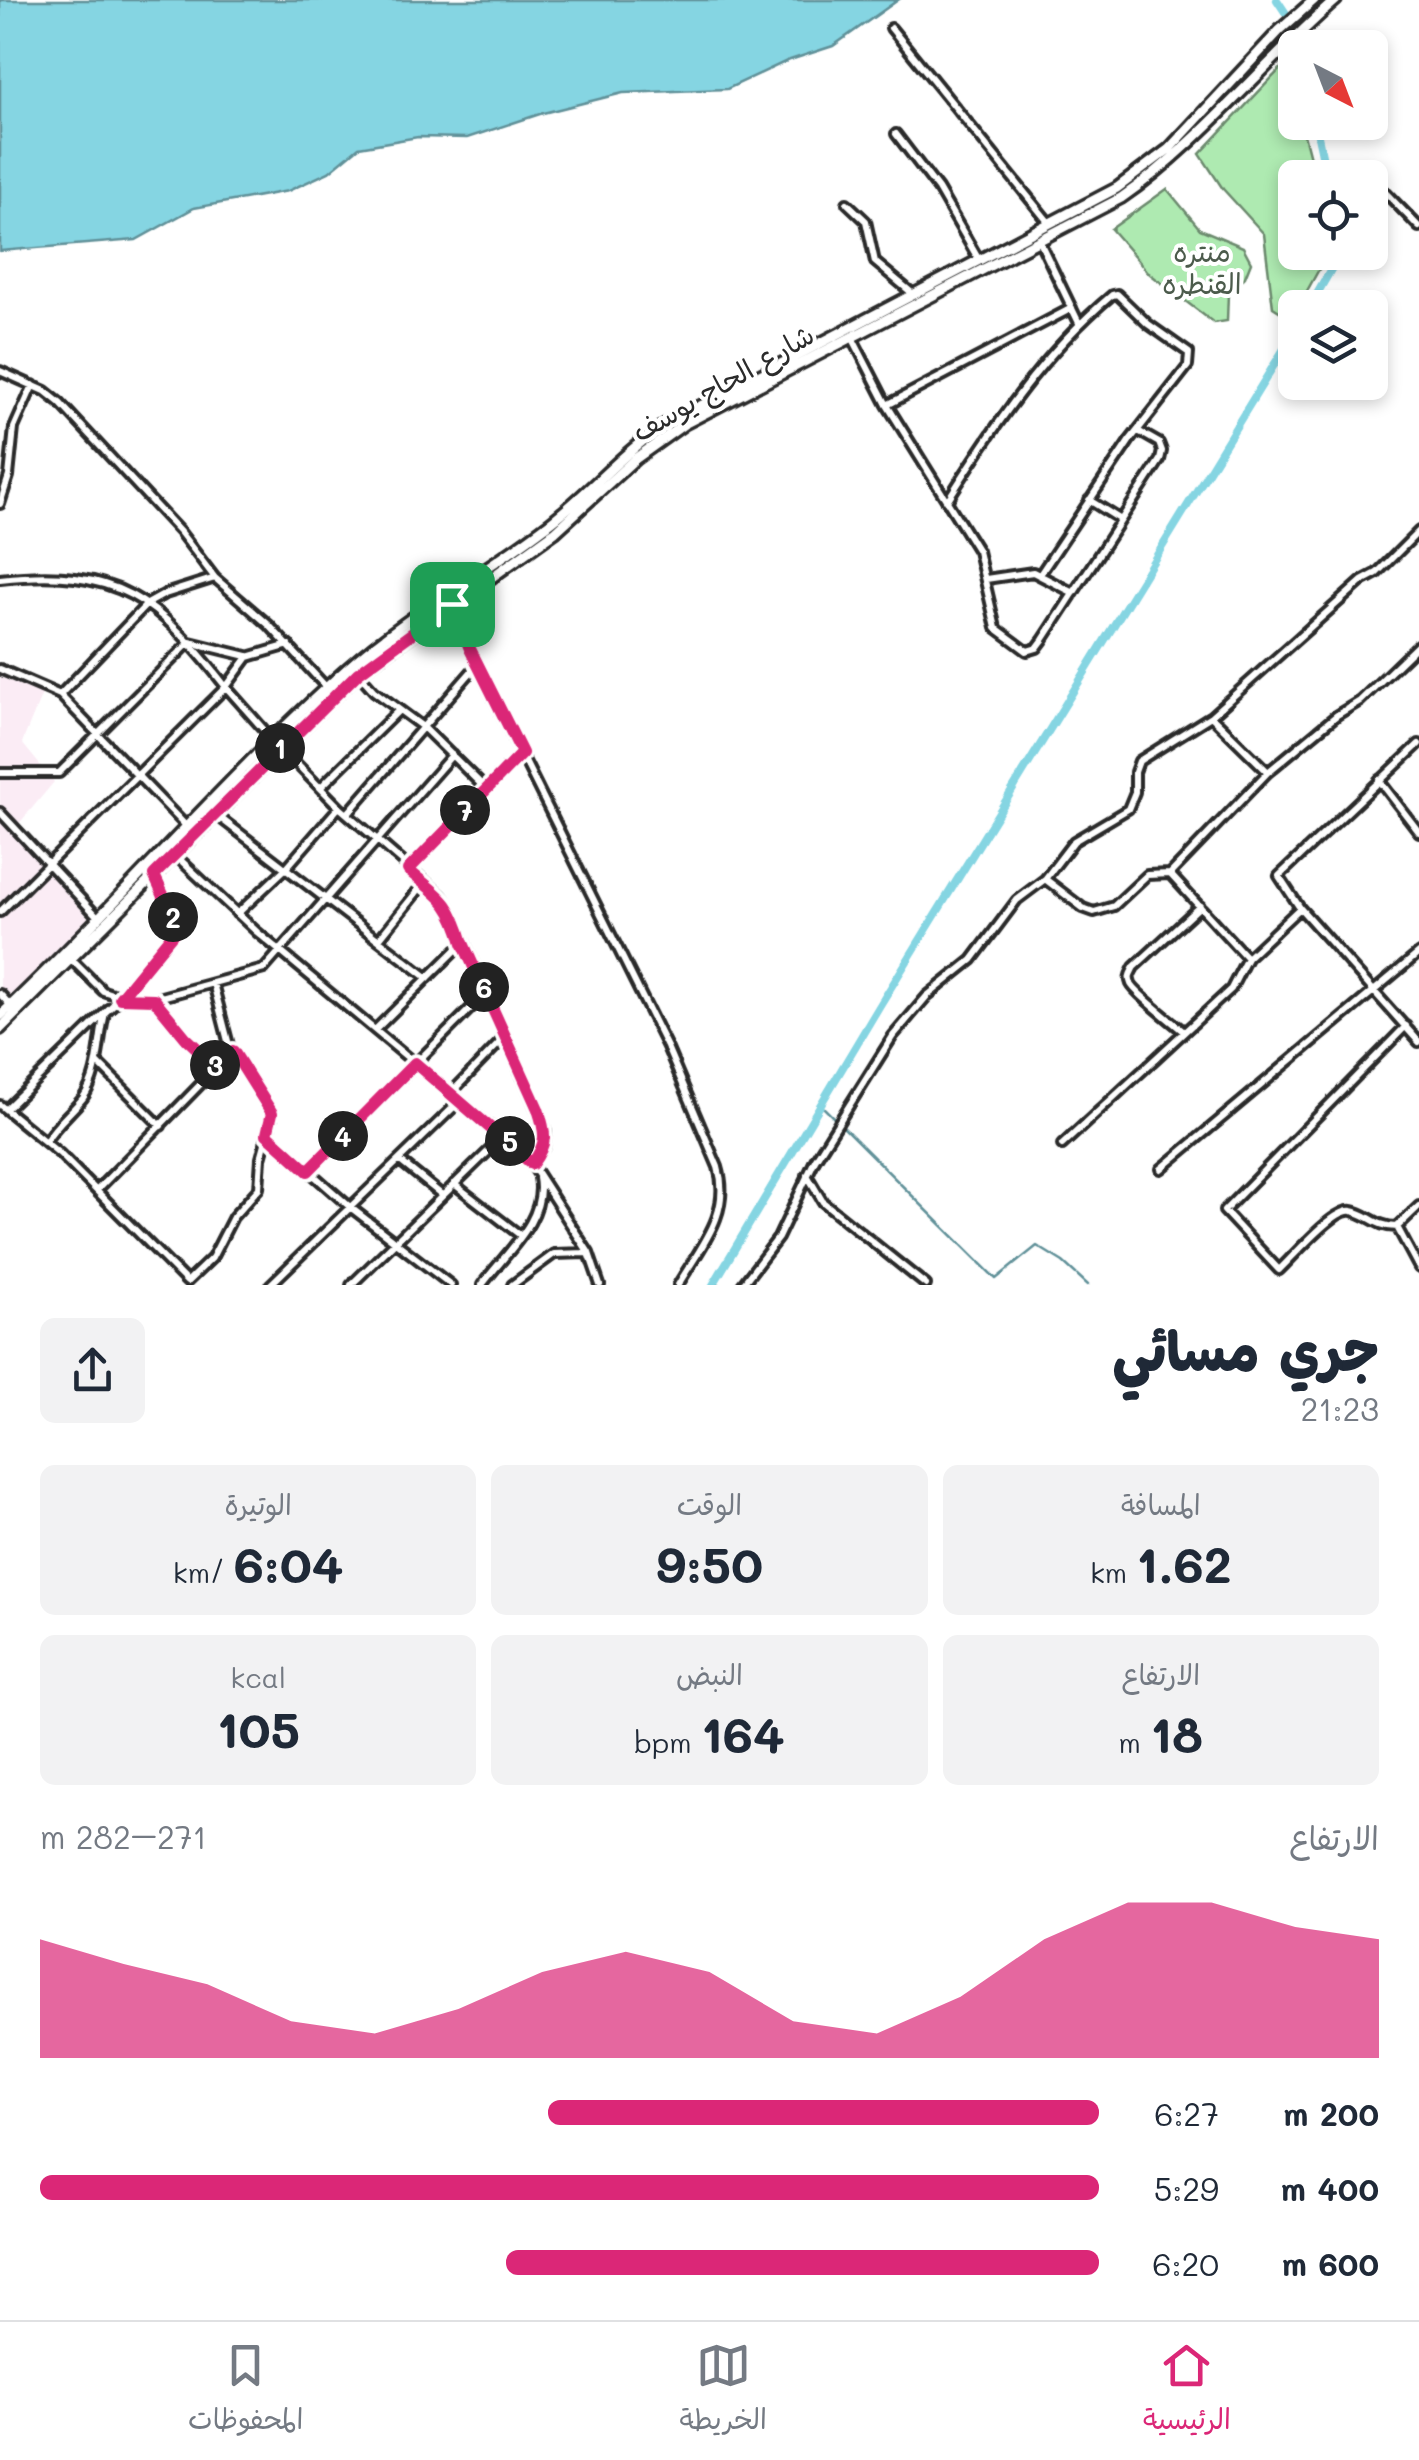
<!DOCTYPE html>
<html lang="ar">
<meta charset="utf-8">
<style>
:root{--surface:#fff;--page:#f2f2f3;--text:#1f2937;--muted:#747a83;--line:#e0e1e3;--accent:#db2777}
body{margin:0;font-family:Mali,"Playpen Sans Arabic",sans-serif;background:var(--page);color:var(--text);direction:rtl;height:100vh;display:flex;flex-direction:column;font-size:38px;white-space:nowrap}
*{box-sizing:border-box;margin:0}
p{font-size:32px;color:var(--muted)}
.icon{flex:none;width:55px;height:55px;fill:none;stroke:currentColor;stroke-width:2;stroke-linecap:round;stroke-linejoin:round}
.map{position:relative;height:1285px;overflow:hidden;direction:ltr}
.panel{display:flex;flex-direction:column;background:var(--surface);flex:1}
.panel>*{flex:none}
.needle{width:65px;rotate:138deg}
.fabs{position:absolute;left:1278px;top:30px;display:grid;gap:20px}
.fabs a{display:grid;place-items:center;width:110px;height:110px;border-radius:15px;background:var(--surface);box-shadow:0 5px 15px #0003;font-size:50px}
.pin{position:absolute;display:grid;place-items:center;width:85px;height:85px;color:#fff;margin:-42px;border-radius:20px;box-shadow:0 5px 15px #0006}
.km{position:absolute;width:50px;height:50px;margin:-25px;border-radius:50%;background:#222;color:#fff;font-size:28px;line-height:50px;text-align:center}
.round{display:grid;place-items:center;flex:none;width:105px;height:105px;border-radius:15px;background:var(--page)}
.head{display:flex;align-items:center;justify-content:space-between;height:170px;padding:0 40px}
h1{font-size:55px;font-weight:800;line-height:75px}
.stats{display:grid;grid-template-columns:repeat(3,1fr);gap:15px;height:170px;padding:10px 40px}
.stats div{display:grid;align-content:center;border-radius:15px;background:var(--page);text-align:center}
.stats b{font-size:50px;font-weight:800}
.stats small{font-size:28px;font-weight:400}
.stats p{font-size:28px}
.chart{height:280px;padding:20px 40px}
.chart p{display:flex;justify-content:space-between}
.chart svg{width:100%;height:180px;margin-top:10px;fill:var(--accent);opacity:.7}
ul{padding:0 40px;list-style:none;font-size:32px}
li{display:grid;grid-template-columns:160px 120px 1fr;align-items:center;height:75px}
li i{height:25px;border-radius:12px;background:var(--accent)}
.tabs{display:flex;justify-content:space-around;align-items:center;height:140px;border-top:2px solid var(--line);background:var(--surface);font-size:28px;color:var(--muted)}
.tabs a{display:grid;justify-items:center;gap:5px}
.tabs .current{color:var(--accent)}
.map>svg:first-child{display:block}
.built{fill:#fbecf5}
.green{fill:#aeeab1;stroke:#6c8a6e;stroke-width:2.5}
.water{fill:#85d5e2;stroke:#619199;stroke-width:2.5}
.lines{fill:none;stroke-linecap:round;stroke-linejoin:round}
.stream{stroke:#619199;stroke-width:2.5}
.canal{stroke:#85d5e2;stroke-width:8}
.street-casing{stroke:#2b2b2b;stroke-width:14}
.secondary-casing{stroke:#2b2b2b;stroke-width:16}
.street{stroke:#fff;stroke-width:6}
.secondary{stroke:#fff;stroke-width:9}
.route-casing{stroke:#fff;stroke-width:20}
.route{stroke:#db2777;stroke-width:12}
.labels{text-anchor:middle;stroke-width:8;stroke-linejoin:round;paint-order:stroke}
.park-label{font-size:28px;fill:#4c5b4c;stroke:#fff}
.street-label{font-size:28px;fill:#2b2b2b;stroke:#fff}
</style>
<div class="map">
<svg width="1419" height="1285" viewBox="0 0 1419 1285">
<rect width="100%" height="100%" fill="#fff"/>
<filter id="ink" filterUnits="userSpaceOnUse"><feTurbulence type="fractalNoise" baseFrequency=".01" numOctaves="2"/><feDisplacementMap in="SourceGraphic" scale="20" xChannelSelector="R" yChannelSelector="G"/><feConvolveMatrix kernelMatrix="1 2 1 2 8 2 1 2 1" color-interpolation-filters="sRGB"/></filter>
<g filter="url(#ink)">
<path class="built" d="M0,677L42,694L22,743L54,782L12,832L89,918L0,1008Z"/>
<path class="green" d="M1286,63L1295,97V122L1301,123L1315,177L1295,178V252L1328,253L1298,307L1295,308L1292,319L1273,307L1264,234L1223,189L1200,154Z
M1167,189L1200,229L1243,247L1251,262L1245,277L1228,293L1227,321L1214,323L1150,274L1111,229Z"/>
<path class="water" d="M0,0H898L833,46L787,61L727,89L623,93L543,113L467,138L418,137L359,147L329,172L288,191L194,208L136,240L0,251Z"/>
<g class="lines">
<path class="stream" d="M821,1105L996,1279L1037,1246L1063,1262L1088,1285
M715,1281L720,1285"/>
<path class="canal" d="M1277,0L1285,12
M1315,122L1327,178
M1309,308L1341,252
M713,1285L880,1005L1295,331"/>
<g class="street-casing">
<path id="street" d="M891,28L1050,224
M896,134L938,189L979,260
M1385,192L1419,227
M847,203L866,221L875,262L912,293
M1039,240L1079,323
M852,337L887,405L978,551L996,628L1027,651L1037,648L1043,640L1160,460L1162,451L1159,443L1138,431
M0,371L45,391L60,403L180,532L215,578L269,625L327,688
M887,405L1072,308
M1089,500L1121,520
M947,501C996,424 1042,354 1112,295L1117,294L1148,324L1189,353L1188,366L1130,440L1041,573
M0,504L9,476L14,428L33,385
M0,579C118,566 157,599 226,687L248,657L289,645
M986,579L1033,572L1074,593
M453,605L477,665L667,1047L718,1167C732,1213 701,1246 678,1285
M0,669L60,695L187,827
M358,673L374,691L424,728L485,788
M60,695L147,604L165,594L215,578
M1211,716L1268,772L1337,715L1360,701L1419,644
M1419,744L1279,876L1300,908L1419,1042
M281,748L339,807L441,895L449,907L546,1131L544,1147L533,1163
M0,773H59L190,642L247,656
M1379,780L1419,832
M321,787L398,711
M0,812L98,917
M348,813L477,665
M215,814L428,978
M174,854L257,932L527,1157L589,1253L600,1285
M408,870L521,753
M1170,874L1268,772
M1045,879L1083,908L1094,912L1114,906L1147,875L1170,874L1247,958
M0,912L226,687L273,740
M237,914L286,868L339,807
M379,939L424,883
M70,958L103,991L127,999H154L264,969L452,755
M0,994L11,1006
M154,999L186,1038L217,1067
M1406,1026L1224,1211L1279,1270C1293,1257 1335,1207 1352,1211C1369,1214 1376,1227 1397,1227L1419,1206
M375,1030L463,943
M1184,1032C1174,1023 1135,993 1131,984C1128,976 1130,975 1134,967L1200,906
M97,1062L161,1126
M451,1093L506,1036
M0,1105L60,1154L187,1282
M6,1109L120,998L170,938C179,917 163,895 154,876
M268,1135L350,1207L451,1285
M46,1141C56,1124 71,1113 83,1098C100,1074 98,1041 105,1013
M1062,1145L1231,989L1247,958L1300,908
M400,1161L442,1195
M1161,1169L1419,953
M308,1171L486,993
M807,1175L823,1202L926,1285
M454,1184L520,1235
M97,1190L233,1051
M1397,1227L1419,1268
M187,1282L212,1258L233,1217L259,1188L261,1158L272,1118L269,1107L229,1045L213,983
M270,1285L460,1101
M351,1285L504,1136
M482,1285C505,1253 547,1220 539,1178
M512,1285L554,1254L587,1253
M742,1285L778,1238L815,1160L893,1036L927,996L972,960L1017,900L1045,879L1074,841L1128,809L1135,792V772L1139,761L1211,716L1362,581L1377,573L1419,531"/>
</g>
<g class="secondary-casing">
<path id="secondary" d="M0,1016C119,904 226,777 348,668C410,613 485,573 551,522C591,491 623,452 666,424L1117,188L1169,149L1280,30L1314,0
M0,1029L358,673L555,532L635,459L684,424L1121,198C1201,143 1262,64 1336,0"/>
</g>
<use href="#street" class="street"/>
<use href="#secondary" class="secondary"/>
</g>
</g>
<g class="lines" filter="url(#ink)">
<g class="route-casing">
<path id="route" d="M452,604L470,649L522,753L408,870C440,897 451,900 463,943L538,1109C546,1133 548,1143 532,1164L415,1063L308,1171L267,1134L272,1113L233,1051L217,1067L186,1038L154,999L120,998L174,932L172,914L154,875L358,673Z"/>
</g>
<use href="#route" class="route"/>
</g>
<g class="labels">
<g class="park-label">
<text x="1202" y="262">منتره<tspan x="1202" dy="32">القنطره</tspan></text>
</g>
<g class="street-label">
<text transform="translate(723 383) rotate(-30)" y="10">شارع الحاج يوسف</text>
</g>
</g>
</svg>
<div class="fabs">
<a><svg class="needle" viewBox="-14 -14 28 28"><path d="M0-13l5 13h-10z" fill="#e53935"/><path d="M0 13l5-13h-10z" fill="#747a83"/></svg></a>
<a><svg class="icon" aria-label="locate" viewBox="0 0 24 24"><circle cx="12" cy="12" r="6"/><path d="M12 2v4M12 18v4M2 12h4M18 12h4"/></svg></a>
<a><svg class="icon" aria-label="layers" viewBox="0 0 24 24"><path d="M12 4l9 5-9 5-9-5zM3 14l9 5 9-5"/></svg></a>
</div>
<div class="pin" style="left:452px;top:604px;background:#1e9e55"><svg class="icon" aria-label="arrive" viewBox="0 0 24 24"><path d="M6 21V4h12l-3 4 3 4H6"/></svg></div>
<b class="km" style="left:280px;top:748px">1</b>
<b class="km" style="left:173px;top:917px">2</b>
<b class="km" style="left:215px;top:1065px">3</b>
<b class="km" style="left:343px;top:1136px">4</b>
<b class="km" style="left:510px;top:1141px">5</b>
<b class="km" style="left:484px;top:987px">6</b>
<b class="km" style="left:465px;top:810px">7</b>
</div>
<section class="panel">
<div class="head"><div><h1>جري مسائي</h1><p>21:23</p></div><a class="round"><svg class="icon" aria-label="share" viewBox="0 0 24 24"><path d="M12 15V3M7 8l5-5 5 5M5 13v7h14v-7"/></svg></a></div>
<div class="stats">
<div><p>المسافة</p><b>1.62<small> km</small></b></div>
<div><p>الوقت</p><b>9:50</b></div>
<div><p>الوتيرة</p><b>6:04<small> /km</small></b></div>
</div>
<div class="stats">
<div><p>الارتفاع</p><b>18<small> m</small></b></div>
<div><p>النبض</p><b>164<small> bpm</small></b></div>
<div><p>kcal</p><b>105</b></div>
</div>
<div class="chart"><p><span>الارتفاع</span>271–282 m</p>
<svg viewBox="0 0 160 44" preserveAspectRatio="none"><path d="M0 44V15L10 21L20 26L30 35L40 38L50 32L60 23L70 18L80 23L90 35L100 38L110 29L120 15L130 6L140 6L150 12L160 15V44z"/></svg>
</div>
<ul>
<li><b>200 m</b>6:27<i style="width:52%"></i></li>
<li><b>400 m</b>5:29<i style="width:100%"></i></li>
<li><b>600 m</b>6:20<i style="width:56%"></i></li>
</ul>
</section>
<nav class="tabs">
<a class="current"><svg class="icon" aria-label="home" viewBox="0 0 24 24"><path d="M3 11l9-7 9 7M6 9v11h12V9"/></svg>الرئيسية</a>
<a><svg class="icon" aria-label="map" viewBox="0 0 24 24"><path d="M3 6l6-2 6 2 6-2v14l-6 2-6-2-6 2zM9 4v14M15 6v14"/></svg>الخريطة</a>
<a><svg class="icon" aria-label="saved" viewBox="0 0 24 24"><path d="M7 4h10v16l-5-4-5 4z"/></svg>المحفوظات</a>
</nav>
